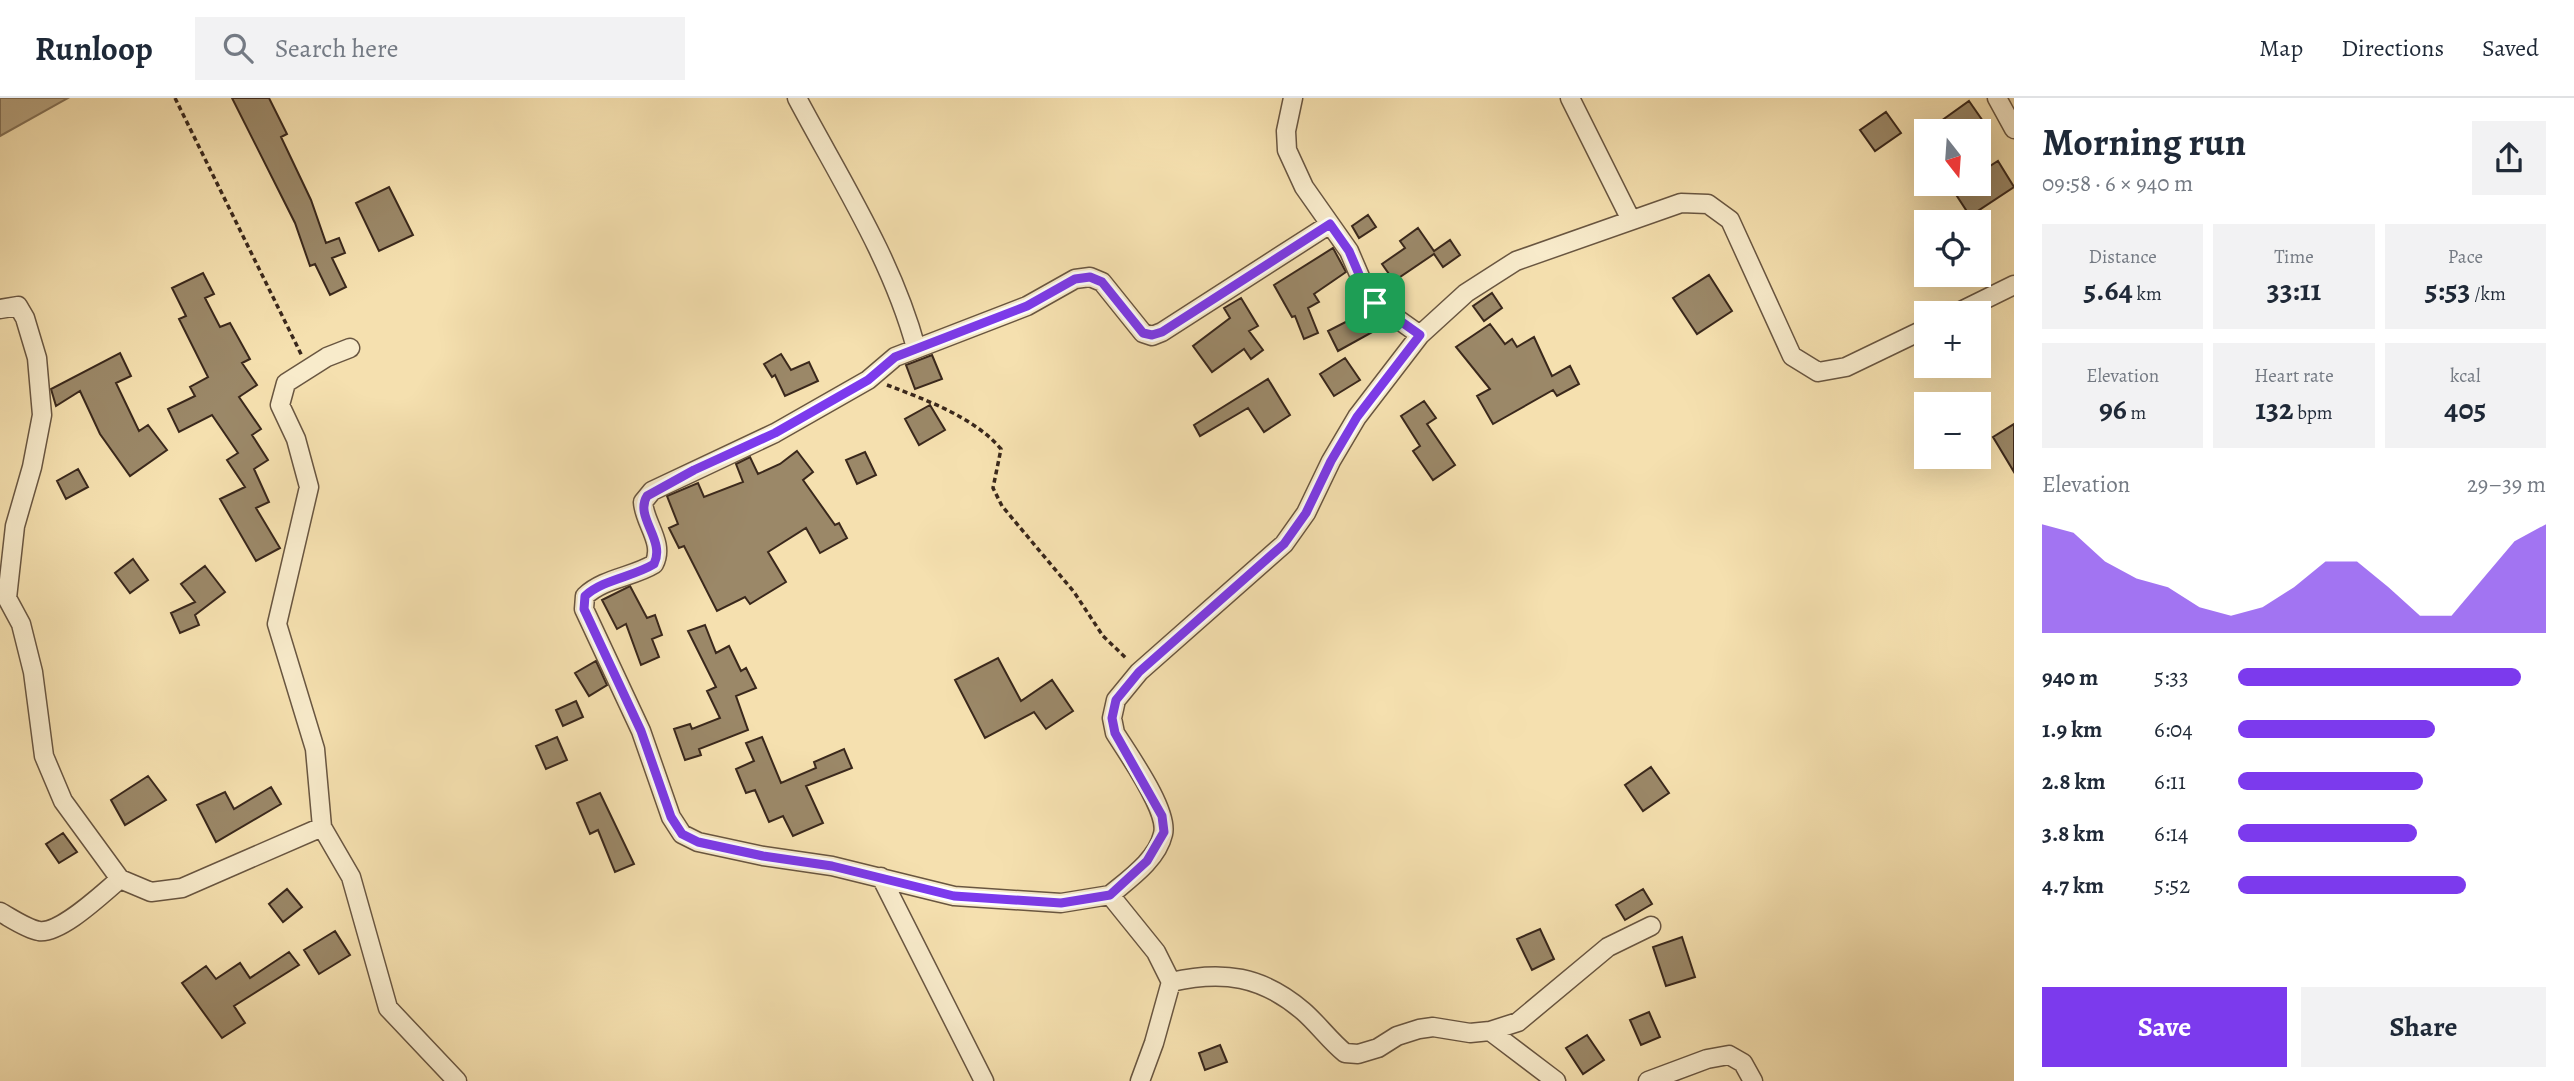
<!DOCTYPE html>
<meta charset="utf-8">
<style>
:root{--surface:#fff;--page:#f2f2f3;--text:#1f2937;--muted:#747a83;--line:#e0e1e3;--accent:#7c3aed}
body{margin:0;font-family:Alegreya,serif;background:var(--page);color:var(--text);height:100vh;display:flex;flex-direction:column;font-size:26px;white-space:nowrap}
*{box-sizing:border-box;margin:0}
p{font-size:23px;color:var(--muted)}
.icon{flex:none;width:38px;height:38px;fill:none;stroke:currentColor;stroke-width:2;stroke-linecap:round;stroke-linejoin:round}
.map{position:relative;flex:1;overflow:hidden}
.details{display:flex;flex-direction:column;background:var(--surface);width:560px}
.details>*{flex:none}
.needle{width:46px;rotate:163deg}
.fabs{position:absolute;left:1914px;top:21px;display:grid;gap:14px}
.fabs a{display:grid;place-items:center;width:77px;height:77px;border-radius:0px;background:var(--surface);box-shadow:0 7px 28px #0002;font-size:35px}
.pin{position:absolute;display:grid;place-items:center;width:60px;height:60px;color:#fff;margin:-30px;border-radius:14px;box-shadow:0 4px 10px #0006}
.round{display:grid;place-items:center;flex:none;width:74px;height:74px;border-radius:0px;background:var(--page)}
.overview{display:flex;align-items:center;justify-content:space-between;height:119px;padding:0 28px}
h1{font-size:38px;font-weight:700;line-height:52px}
.metrics{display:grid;grid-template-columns:repeat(3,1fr);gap:10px;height:119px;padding:7px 28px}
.metrics div{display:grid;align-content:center;border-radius:0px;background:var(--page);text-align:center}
.metrics b{font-size:30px;font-weight:700}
.metrics small{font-size:19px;font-weight:400}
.metrics p{font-size:19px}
.chart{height:196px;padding:14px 28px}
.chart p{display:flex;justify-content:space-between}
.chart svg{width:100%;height:126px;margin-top:7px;fill:var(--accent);opacity:.7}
.button{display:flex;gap:14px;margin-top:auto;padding:14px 28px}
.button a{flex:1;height:80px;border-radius:0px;background:var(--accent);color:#fff;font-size:28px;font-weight:700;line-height:80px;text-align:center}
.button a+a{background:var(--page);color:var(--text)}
ul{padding:0 28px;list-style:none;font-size:23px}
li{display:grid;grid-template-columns:112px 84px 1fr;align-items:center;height:52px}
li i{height:18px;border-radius:9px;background:var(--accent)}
header{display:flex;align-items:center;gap:42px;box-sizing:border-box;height:98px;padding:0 35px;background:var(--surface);border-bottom:2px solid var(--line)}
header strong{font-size:33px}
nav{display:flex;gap:38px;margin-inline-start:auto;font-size:24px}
.search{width:490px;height:63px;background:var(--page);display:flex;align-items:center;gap:18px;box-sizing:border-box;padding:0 24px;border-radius:0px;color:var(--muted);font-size:26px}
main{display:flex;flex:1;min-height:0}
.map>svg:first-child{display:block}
.water{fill:#b5a17d;stroke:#847156;stroke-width:2}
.building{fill:#9b8868;stroke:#3a281c;stroke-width:2}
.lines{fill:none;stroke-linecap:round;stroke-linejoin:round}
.minor-casing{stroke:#695641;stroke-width:21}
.path{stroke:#3a281c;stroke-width:3.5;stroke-dasharray:5 3.5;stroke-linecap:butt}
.minor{stroke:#f8ebcb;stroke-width:18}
.route-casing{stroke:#fff;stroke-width:14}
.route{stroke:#7c3aed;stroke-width:9}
</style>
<header>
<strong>Runloop</strong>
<div class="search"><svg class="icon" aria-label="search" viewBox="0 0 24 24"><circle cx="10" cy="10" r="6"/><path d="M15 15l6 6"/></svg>Search here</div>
<nav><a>Map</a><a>Directions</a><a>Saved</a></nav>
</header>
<main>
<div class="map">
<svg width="2014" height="983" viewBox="0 0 2014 983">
<rect width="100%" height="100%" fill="#f5e0af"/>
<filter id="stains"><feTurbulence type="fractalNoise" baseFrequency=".00286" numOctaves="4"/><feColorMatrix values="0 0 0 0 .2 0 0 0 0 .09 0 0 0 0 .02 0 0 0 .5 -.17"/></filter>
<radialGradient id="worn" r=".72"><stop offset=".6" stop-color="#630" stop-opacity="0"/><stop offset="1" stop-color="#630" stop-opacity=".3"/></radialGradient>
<path class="water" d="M0,0H68L0,38Z"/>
<path class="building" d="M232,0H269L287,36L281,39L311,102L326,145L339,140L345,155L332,160L346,189L330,197L315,166L310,168L295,125Z
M1969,3L1985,26L1975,33H1948L1941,23Z
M1886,14L1901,35L1875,53L1860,32Z
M1998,63L2014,89L1970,118L1953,92L1962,86H1979V75Z
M389,89L413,137L379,153L356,105Z
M1368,117L1376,129L1359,140L1352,128Z
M1418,130L1434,153L1450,142L1460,157L1443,169L1434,156L1394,183L1382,166L1405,150L1400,143Z
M1333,150L1346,174L1314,196L1319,204L1308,210L1318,235L1304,241L1295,218L1292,219L1274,187Z
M203,175L214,196L205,200L220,229L230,225L250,261L242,265L257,287L239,299L261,331L252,337L268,362L254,371L269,404L256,410L280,450L256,463L220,401L245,389L227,362L238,355L212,317L179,334L168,311L195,298L190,289L208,279L179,221L186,218L172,190Z
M1709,177L1732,213L1697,236L1673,200Z
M1492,195L1502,210L1484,223L1473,208Z
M1241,200L1258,228L1249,233L1263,252L1251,261L1244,251L1212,274L1193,248L1230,220L1224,210Z
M1367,213L1378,231L1338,253L1328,233Z
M1490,226L1505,246L1512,241L1517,249L1534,239L1552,278L1570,268L1579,286L1557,298L1553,292L1493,326L1477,298L1490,291L1456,249Z
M120,255L131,278L116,285L139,333L148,327L167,352L130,378L100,336L80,293L56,308L51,291Z
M781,256L791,272L809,264L818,283L785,298L775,277L772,279L764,266Z
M932,257L942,281L915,291L906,267Z
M1345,260L1360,282L1334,298L1320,276Z
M1268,281L1290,317L1264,334L1248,310L1200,338L1194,327Z
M1424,303L1436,320L1427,326L1455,367L1433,382L1413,353L1420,348L1401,318Z
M930,307L945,332L919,347L905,321Z
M2014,326V374L1993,339Z
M797,353L813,374L803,382L835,427L839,425L847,440L820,455L806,430L768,454L786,484L750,506L745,499L717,513L684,448L679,450L669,430L678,426L667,398L698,385L704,399L743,384L736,366L750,359L758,376L780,366Z
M865,354L876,377L857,386L846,362Z
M78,371L88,389L66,401L57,383Z
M133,461L148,482L130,495L115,475Z
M205,468L225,494L195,517L199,527L180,535L171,515L195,504L181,486Z
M630,488L647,520L655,517L662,537L652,541L659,559L641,567L626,526L617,531L602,502Z
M705,527L716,555L729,548L741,573L746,570L756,590L736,598L748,632L699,651L701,657L685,662L674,631L690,626L692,631L720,620L707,593L716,589L688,533Z
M998,560L1021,603L1052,582L1073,613L1046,631L1034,614L985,640L955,582Z
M596,563L607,587L589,598L575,575Z
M576,603L583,619L563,628L556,612Z
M557,639L567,662L546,671L536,648Z
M762,639L781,685L816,670L814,664L844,651L852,670L806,688L823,725L793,738L783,718L769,724L755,692L746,695L736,671L754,663L746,645Z
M1651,669L1669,695L1643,713L1625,687Z
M148,678L166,702L125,727L111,702Z
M271,689L281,706L216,744L197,707L225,694L234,711Z
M600,695L634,766L615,774L598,732L590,736L577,705Z
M63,735L77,754L59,765L46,746Z
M287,791L302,809L283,824L269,806Z
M1643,791L1652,806L1625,822L1616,807Z
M1540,831L1554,861L1532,872L1517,841Z
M335,833L350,857L319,876L304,852Z
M1682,839L1695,879L1666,888L1653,849Z
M289,854L299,867L234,908L245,925L222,940L182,885L206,868L216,881L240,865L250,880Z
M1649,914L1660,939L1641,947L1630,922Z
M1587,937L1604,962L1583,976L1566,950Z
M1220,947L1227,964L1205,972L1199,955Z"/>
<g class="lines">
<g class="minor-casing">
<path id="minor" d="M797,0C840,81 892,161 916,250
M1293,0L1286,33L1287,52L1304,89L1349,153L1364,188L1375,205L1420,237
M1570,0L1631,122
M1997,0L2014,31
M0,211L18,208L25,220L37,260L42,317L32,369L15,428L7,500L21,526L33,574L44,658L63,703L120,781L151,794L182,790L322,729
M1957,215L2014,187
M350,250L327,259L286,285L280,307L296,341L309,389L277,526L315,651L322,729L351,779L388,910L457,983
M881,779L984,983
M1110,797L1061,805L954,798L832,768L763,758L698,744L682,736L671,719L641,633L584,511L585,498C604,480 633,479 654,466C665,445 644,425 643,404L652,393L775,335L868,282L895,259L1027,208L1075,181L1090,179L1102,184L1143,235L1152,238L1162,234L1330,126
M0,814C11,820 27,831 39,833C61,836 103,795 120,781
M1171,884C1223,872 1262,878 1303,913C1318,926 1330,943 1345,955L1358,956L1378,950L1397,938L1419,931L1433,929L1470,935L1490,933L1518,924L1608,849L1651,828
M1490,933L1556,983
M1140,983L1154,945L1171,884L1156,854L1110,797C1129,781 1157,762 1163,736C1169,713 1128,656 1115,635L1112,620L1116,602L1139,574L1284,446L1306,415L1331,363L1357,319L1420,237L1466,195L1516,163L1681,105L1708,106L1730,122L1792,258L1818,274L1846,269L1927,230
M1648,983L1707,961L1729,957L1743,965L1753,983"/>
</g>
<path class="path" d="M175,0L302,258
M887,287C926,302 974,319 1001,351L993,390L1002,408L1074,494L1103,538L1127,561"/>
<use href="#minor" class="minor"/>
</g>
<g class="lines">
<g class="route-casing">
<path id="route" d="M1330,126L1349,153L1364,188L1375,205L1420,237L1357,319L1331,363L1306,415L1284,446L1139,574L1116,602L1112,620L1115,635L1162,718L1164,734L1147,763L1110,797L1061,805L954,798L832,768L763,758L698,744L682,736L671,719L641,633L584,511L585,498C604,481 633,479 654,466C666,442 634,419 647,398L694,372L775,335L868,282L895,259L1027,208L1075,181L1090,179L1102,184L1143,235L1152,237L1162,234Z"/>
</g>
<use href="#route" class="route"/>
</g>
<rect width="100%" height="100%" filter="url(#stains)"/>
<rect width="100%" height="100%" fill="url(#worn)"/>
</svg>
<div class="fabs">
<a><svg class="needle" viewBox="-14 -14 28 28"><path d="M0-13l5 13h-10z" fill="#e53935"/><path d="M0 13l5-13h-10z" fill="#747a83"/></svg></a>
<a><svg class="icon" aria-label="locate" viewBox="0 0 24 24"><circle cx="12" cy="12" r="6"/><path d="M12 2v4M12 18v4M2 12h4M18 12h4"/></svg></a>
<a>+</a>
<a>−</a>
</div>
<div class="pin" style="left:1375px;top:205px;background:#1e9e55"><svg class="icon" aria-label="arrive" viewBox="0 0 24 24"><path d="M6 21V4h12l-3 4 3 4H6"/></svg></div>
</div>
<section class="details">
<div class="overview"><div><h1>Morning run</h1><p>09:58 · 6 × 940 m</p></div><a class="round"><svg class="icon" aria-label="share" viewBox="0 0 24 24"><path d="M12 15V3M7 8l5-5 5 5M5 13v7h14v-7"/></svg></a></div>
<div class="metrics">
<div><p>Distance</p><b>5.64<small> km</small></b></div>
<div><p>Time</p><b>33:11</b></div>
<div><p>Pace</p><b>5:53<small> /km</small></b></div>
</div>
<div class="metrics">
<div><p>Elevation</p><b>96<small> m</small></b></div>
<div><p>Heart rate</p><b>132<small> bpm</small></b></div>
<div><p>kcal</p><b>405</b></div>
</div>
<div class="chart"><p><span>Elevation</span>29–39 m</p>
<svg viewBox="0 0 160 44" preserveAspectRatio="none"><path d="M0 44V6L10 9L20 19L30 25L40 28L50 35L60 38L70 35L80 28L90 19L100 19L110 28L120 38L130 38L140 25L150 12L160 6V44z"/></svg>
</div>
<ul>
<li><b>940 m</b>5:33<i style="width:92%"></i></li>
<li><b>1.9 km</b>6:04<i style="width:64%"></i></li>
<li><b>2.8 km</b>6:11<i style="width:60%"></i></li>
<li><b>3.8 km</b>6:14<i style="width:58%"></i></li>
<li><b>4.7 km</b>5:52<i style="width:74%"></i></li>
</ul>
<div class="button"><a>Save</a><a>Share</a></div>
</section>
</main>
